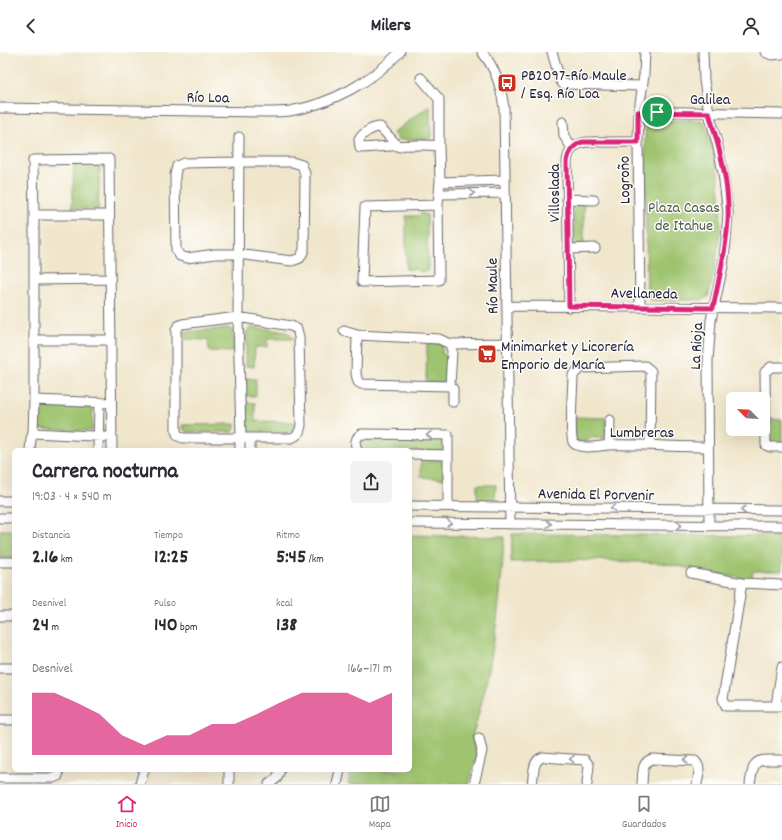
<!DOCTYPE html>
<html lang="es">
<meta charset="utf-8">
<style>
:root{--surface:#fff;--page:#f2f2f3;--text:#2b2b33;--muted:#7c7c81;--line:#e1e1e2;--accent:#db2777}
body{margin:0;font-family:Dekko,sans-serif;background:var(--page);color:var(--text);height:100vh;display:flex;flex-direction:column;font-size:15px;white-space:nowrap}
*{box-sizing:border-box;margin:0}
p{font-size:13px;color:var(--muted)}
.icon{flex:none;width:22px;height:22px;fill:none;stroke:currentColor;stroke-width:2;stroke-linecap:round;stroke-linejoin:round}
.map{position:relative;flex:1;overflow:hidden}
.details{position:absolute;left:12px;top:396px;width:400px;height:324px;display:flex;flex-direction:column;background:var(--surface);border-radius:6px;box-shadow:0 4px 16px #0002}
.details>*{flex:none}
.needle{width:26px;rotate:294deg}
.fabs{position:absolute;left:726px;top:340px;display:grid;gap:8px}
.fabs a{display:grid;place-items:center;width:44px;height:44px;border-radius:6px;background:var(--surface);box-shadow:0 4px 16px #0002;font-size:20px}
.pin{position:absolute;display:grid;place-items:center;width:34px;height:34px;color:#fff;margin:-17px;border:2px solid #fff;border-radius:50%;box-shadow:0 1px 4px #0007}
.round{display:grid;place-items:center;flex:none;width:42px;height:42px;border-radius:6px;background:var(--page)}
.headline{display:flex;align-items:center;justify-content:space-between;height:68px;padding:0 20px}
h1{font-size:22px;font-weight:700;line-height:30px}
.figures{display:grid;grid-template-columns:repeat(3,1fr);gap:6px;height:68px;padding:4px 20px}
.figures div{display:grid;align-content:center}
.figures b{font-size:20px;font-weight:700}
.figures small{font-size:11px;font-weight:400}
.figures p{font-size:11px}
.chart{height:112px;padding:8px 20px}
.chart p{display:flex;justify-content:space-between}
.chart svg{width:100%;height:72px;margin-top:4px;fill:var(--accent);opacity:.7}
header{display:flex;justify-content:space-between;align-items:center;height:52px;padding:0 20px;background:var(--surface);font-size:18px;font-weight:700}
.tabs{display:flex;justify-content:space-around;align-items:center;height:56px;border-top:1px solid var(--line);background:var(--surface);font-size:11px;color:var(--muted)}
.tabs a{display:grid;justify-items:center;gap:2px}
.tabs .current{color:var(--accent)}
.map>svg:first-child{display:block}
.green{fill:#9fc46f;stroke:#607355}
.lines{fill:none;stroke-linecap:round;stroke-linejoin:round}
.street-casing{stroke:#6a676e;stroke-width:11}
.street{stroke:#fff;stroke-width:9}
.oneway{stroke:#9c9ca7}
.route-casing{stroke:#fff;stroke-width:8}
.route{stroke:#db2777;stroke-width:5}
.labels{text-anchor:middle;stroke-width:3;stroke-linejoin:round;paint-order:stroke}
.poi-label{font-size:16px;fill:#22223b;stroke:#fdfcf7;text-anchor:start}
.street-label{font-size:16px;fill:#22223b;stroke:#fdfcf7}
.park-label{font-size:16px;fill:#4e5b4d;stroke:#fdfcf7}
</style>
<header><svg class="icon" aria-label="back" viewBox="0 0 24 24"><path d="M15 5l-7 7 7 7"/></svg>Milers<svg class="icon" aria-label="person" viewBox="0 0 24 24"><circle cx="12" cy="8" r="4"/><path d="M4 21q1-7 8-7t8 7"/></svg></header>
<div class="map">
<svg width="782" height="732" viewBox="0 0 782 732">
<rect width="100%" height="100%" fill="#fdfcf7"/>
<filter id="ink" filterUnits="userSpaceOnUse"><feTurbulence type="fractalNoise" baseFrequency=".025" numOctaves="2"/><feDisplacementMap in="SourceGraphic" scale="8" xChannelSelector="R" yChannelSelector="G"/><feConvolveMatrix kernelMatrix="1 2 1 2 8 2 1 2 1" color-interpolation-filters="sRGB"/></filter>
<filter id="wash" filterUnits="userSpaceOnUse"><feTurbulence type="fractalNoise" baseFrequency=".012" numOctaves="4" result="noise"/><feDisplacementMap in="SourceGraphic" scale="16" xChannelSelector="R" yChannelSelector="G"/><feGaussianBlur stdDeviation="0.9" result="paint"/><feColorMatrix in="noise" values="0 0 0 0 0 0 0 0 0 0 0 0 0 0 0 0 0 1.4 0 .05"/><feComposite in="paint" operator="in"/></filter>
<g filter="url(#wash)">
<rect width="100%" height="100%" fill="#f0e6cc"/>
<path class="green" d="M430,53L431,84L430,87L398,88L393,81Z
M649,68H701C707,73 708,83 711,90C726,142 722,193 708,245L701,248H650L647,245L645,88L646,71Z
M74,112L100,113L98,157L72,156Z
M574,151H584V192H574Z
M421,161L427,163L428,216L427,219L420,220L418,217H406V164H418Z
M252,275L287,280L294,287H267V295H255L254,315L246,314V280Z
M229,276L233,279V300L209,299L208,288L183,287L185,280Z
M427,291L442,292V302L447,303V327L443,331L426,330Z
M246,326L256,327V344H245Z
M246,350L255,351V369L294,370V377L289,380L252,379L247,376Z
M39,354L93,355L92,379L38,377Z
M575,365L606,366V386H591L585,390L580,391L575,386Z
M768,367L782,368V391L772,392L768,387Z
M235,372V377L232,380H187L184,378L182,373Z
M438,384L446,391L445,427L421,425V399L365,398L362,397L359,393L360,386Z
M477,433H496L495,449L477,448Z
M0,478H14V506H0Z
M512,482L782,484V519H753L752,527L734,525L662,511L594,508L511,510Z
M410,483L504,485C502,531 497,577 488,622C484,644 478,664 472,685L473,690L478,700L469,732H348L351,718H410Z"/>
</g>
<g filter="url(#ink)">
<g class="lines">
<g class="street-casing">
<path id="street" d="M482,0C496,17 501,35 504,56L510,472
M552,0L560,28L563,32L642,34
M703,0L704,28L709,61L718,95L723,121L728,161L726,189L723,214L711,268L708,309L709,474
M765,0L772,3L782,2
M421,26L439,47V94
M0,56L265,60C273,60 282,60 290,59C331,52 371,30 400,0
M639,59L782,62
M563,70L564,84L572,96
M239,85L238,265L241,386
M399,95L380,75C373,75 362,81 359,88L360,96C386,95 413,91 439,94L440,130L438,153
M238,110H292L302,113L305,122L304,198L300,206L292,209L238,202H215L187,206L180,204L176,198L175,123L177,114L184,111Z
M440,130L505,128
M439,142L505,141
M567,147L594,148
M438,153L439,228L362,230L365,155Z
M34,163H109
M568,197L595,196
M35,228L110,227
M507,254L782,256
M569,255L567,110C569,88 588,89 606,90C616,90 627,90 638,90
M640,255L638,90L639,59L644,23L645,0
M238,265L291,274L297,277L299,285L301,373C300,380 298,384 291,386H183L178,384L176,379V278L178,274L182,272Z
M344,279L357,283L439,287L450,292
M357,283L356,322L358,330L361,332L450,334
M34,288H111
M450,292L452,299L450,334L453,337V350
M450,292L507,291
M782,315H771L765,320L766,393L770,395H782
M34,348L111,351
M33,381L112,385
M250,386V398
M609,393L610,368
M650,393L651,319L645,314L580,316L573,323C573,335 569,381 573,390C577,398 600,394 608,393C641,392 675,395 708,395
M30,398L31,387L33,381L34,348V163L33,108L109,107L112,398
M98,398L99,350
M240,398V386
M357,398C354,392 356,385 361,382L448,383V454
M410,402L448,403
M0,449H14
M410,454L782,458
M0,466H14
M410,471L782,474
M0,510H14
M691,521L742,531L782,533
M742,531L723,647L726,654H782
M0,564H14
M0,616H14
M776,654L782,615
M0,668H14
M229,718V732
M0,726H53L58,724L59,718
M140,732L144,718
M269,732L277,726L280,718
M337,732L340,718
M474,732L482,699L479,686
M532,732C534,723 532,708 543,705L585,708L589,713L587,732
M642,732C643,722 641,710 652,707L695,709C702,716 698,724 697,732
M750,732C754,705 756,708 782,708"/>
</g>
<use href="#street" class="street"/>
</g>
<defs><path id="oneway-chevron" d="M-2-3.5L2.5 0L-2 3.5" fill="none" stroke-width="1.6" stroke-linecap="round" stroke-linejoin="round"/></defs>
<g class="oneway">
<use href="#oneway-chevron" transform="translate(472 141) rotate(-1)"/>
<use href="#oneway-chevron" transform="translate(429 383) rotate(-179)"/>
<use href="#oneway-chevron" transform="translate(613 456) rotate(-179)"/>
<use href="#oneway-chevron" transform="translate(743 458) rotate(-180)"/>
<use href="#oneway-chevron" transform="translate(449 471) rotate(1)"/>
<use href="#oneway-chevron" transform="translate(549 472) rotate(1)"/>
<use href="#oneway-chevron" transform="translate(679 473) rotate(1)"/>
<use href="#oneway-chevron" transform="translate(572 707) rotate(-177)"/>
<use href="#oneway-chevron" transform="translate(686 708) rotate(-176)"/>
</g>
</g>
<g class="lines" filter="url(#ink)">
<g class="route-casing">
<path id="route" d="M638,60L709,61C719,95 730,132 728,169C726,199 719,227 713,256L569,254L567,110C568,100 573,94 582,90H638Z"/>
</g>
<use href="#route" class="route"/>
</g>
<defs>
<g id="bus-square" transform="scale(1)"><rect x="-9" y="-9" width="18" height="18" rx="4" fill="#c8321e" stroke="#fdfcf7"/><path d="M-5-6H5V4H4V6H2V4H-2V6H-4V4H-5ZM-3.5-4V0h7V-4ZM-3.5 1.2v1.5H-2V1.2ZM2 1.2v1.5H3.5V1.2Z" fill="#fff"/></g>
<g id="supermarket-square" transform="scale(1)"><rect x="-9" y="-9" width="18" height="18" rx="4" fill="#c8321e" stroke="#fdfcf7"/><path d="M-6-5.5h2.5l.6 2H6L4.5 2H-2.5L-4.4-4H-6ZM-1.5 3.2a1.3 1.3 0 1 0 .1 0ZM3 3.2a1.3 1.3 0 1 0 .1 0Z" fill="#fff"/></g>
</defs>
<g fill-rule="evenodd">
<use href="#bus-square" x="507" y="31"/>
<use href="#supermarket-square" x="487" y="302"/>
</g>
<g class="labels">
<g class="poi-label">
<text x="521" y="28">PB2097-Río Maule<tspan x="521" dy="18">/ Esq. Río Loa</tspan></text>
<text x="501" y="299">Minimarket y Licorería<tspan x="501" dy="18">Emporio de María</tspan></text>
</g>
<g class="street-label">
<text transform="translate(208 44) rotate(1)" y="6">Río Loa</text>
<text x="710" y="52">Galilea</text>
<text transform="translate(623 128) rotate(-91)" y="6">Logroño</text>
<text transform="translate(553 141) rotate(-90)" y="6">Villoslada</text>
<text transform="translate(491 234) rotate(-91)" y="6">Río Maule</text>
<text transform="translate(644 240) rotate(1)" y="6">Avellaneda</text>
<text transform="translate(695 294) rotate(-87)" y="6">La Rioja</text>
<text x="642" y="385">Lumbreras</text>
<text transform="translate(596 441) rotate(1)" y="6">Avenida El Porvenir</text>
</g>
<g class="park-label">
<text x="684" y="160">Plaza Casas<tspan x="684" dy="18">de Itahue</tspan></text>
</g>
</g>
</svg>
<div class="fabs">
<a><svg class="needle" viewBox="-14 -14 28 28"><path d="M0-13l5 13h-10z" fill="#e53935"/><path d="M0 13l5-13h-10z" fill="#7c7c81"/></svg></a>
</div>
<div class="pin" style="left:657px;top:60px;background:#1e9e55"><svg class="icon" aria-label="arrive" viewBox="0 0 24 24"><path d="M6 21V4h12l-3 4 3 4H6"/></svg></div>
<section class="details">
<div class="headline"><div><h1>Carrera nocturna</h1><p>19:03 · 4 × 540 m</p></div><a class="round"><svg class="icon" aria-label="share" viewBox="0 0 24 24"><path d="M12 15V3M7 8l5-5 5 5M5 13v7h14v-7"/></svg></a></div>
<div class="figures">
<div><p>Distancia</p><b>2.16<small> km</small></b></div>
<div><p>Tiempo</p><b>12:25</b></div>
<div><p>Ritmo</p><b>5:45<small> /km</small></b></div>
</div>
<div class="figures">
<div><p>Desnivel</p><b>24<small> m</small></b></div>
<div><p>Pulso</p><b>140<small> bpm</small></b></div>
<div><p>kcal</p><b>138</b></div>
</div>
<div class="chart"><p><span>Desnivel</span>166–171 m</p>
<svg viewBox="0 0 160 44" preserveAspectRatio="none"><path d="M0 44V6L10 6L20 12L30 19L40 32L50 38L60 32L70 32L80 25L90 25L100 19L110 12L120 6L130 6L140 6L150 12L160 6V44z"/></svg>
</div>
</section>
</div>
<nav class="tabs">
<a class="current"><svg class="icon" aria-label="home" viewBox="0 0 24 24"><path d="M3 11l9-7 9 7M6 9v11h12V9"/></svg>Inicio</a>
<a><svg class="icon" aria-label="map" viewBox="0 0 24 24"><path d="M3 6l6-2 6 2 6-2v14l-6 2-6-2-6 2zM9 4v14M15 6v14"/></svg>Mapa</a>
<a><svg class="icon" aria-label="saved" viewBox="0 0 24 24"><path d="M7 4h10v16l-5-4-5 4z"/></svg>Guardados</a>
</nav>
